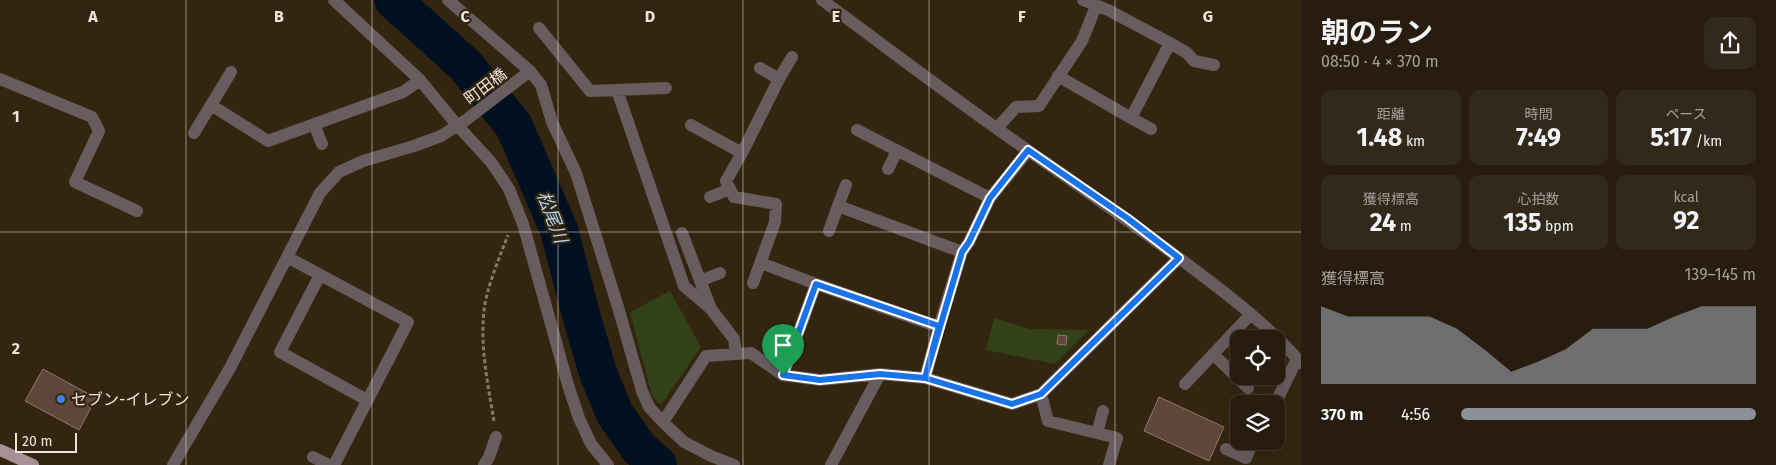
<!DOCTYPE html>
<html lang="ja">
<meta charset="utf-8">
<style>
:root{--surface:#271c0d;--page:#33291b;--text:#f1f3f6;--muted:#a4a19d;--line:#433a2e;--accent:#8c9099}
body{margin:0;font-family:"Fira Sans","Noto Sans JP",sans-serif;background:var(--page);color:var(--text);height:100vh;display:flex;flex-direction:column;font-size:19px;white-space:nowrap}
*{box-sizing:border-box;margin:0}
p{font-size:16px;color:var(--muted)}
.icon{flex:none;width:28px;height:28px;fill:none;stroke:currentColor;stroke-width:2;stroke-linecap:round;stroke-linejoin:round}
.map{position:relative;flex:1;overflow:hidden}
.drawer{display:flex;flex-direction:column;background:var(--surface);width:475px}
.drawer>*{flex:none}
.tools{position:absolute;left:1230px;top:330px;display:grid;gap:10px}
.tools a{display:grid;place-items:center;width:55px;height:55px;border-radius:10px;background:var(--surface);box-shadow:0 5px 20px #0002,0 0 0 1px var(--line);font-size:25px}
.scale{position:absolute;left:15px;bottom:12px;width:62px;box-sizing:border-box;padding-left:5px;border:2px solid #ede3d7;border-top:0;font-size:14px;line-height:18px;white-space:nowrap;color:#ede3d7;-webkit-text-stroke:4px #342511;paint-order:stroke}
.pin{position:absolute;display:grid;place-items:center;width:42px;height:42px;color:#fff;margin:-51px -21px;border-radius:50% 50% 50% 0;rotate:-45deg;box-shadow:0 0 5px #0007}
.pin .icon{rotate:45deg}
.round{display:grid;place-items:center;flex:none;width:52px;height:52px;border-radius:10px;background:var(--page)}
.headline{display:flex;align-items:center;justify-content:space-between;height:85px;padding:0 20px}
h1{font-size:28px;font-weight:700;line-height:38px}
.stats{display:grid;grid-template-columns:repeat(3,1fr);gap:8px;height:85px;padding:5px 20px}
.stats div{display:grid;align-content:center;border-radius:10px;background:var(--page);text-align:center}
.stats b{font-size:25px;font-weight:700}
.stats small{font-size:14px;font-weight:400}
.stats p{font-size:14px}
.chart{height:140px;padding:10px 20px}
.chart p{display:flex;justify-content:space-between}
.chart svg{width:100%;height:90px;margin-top:5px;fill:var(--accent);opacity:.7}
ul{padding:0 20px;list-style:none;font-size:16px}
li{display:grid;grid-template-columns:80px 60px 1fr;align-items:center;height:38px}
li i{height:12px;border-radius:6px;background:var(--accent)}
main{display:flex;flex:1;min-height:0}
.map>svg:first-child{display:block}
.green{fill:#334118}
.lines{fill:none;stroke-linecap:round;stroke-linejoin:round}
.river{stroke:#001020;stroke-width:38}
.building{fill:#5f463a;stroke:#92766a}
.path{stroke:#847867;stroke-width:3;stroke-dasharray:4 2.5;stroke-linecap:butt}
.minor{stroke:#695c5f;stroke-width:12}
.major{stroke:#a98f96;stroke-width:12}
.route-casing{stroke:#fff;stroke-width:10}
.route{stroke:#1a73e8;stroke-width:6}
.grid{fill:none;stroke:#ede3d7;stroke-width:1;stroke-opacity:0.55}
.shop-dot{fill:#3f7fe0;stroke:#342511;stroke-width:2}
.labels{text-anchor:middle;stroke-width:4.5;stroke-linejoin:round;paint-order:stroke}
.street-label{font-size:16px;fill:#ede3d7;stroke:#342511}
.poi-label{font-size:16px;fill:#ede3d7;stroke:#342511;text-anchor:start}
.water-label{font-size:18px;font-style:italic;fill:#b2d3f1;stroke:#342511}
.grid-label{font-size:16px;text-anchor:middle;font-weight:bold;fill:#ede3d7;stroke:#342511;stroke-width:4.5;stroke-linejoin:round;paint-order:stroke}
</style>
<main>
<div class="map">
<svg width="1301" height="465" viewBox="0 0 1301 465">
<rect width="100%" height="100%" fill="#342511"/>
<path class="green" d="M670,291L701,347L661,405L652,396L630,312Z
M994,318L1030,329L1089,330L1055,364L986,350Z"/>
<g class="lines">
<path class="river" d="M393,0L465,65L514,126L559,230L580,311L598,373L615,414L638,447L658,465"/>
</g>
<path class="building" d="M1058,335L1067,336L1066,345L1057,344Z
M43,369L96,398L79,430L25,401Z
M1159,397L1224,427L1209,461L1144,431Z"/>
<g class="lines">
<path class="path" d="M494,421C488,385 480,348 484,311C486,289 500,256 508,235"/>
<path class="minor" d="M334,0L420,80L457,125L491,162L509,189L523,224L568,385L579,418L591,444L608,465
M448,0L530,71L541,85L552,122L576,173L618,307L642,391L649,407L663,422L706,356L751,353L783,375L820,380L880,374L925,378L1012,404L1041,394L1179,258
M822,0C893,52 963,106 1036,156C1087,191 1137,227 1187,264C1227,294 1268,325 1301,363
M1083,0L1108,10L1170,43L1187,53L1194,61L1214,65
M539,28L590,91L666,88
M760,68L779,79
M1058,76L1131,118L1170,43
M0,79L92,117L99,131L75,182L137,211
M617,90L684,286L711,309
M211,105L268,141L403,92L420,80
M1131,118L1151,129
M314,124L322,144
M691,125L742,153
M997,128L1016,107L1039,106L1082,41L1096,6
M857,130L990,198
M194,133L231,72
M888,169L897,151
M710,197L730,189
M838,206L846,185
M829,231L838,206L962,252
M682,233L711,309L734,339L736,354
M287,257L408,322L334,465
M761,263L816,284
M320,275L280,352L367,400
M700,281L720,273
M753,283L775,222L776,204L734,197L726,181L742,153L779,79L792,57
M1213,354L1248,388
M783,375L816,284L939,327
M925,378L939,327L962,252L969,242L990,198L1028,151
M1185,384L1251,314
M1041,394L1048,421L1117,438L1109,465
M1275,404L1297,359
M663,422L684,442L711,456L734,465
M1097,433L1103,411
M1226,449L1246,458L1253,441
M313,457L329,465
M173,465L230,368L320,193L339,172L363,161L414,146L441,136L466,120L530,71
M484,465L489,457L496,437
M831,465L880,374"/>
<path class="major" d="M0,450L33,465"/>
</g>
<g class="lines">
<g class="route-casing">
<path id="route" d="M783,375L820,380L880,374L925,378L962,252L969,242L990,198L1028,150L1127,218L1179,258L1041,394L1012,404L925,378L939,326L816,284L783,375"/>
</g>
<use href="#route" class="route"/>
</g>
<path class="grid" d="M186,0V465M372,0V465M558,0V465M743,0V465M929,0V465M1115,0V465M0,232H1301"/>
<circle class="shop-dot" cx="61" cy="399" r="5"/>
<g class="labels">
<g class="street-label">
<text transform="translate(485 86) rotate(-37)" y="6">町田橋</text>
</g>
<g class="poi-label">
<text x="71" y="405">セブン-イレブン</text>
</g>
<g class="water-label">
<text transform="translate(552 217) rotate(69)" y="6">松尾川</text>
</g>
</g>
<g class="grid-label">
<text x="93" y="22">A</text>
<text x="279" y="22">B</text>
<text x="465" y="22">C</text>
<text x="650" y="22">D</text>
<text x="836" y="22">E</text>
<text x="1022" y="22">F</text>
<text x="1208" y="22">G</text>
<text x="16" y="122">1</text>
<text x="16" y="354">2</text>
</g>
</svg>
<div class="tools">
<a><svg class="icon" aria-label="locate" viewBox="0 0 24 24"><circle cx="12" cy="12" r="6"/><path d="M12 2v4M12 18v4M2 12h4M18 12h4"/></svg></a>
<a><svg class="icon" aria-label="layers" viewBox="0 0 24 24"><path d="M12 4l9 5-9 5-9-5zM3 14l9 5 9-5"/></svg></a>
</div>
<div class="scale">20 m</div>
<div class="pin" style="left:783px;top:375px;background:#1e9e55"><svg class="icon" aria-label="arrive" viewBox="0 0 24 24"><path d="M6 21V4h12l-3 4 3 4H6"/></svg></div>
</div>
<section class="drawer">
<div class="headline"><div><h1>朝のラン</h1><p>08:50 · 4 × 370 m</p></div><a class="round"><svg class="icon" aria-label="share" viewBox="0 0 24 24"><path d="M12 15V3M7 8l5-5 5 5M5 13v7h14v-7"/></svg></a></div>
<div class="stats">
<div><p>距離</p><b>1.48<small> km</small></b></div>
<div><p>時間</p><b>7:49</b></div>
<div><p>ペース</p><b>5:17<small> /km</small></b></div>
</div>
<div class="stats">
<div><p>獲得標高</p><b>24<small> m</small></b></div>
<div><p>心拍数</p><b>135<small> bpm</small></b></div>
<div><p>kcal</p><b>92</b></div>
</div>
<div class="chart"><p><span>獲得標高</span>139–145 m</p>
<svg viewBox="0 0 160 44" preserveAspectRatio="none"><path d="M0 44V6L10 11L20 11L30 11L40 11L50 17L60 27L70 38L80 33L90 27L100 17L110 17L120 17L130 11L140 6L150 6L160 6V44z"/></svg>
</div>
<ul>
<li><b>370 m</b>4:56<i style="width:100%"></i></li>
</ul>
</section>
</main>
